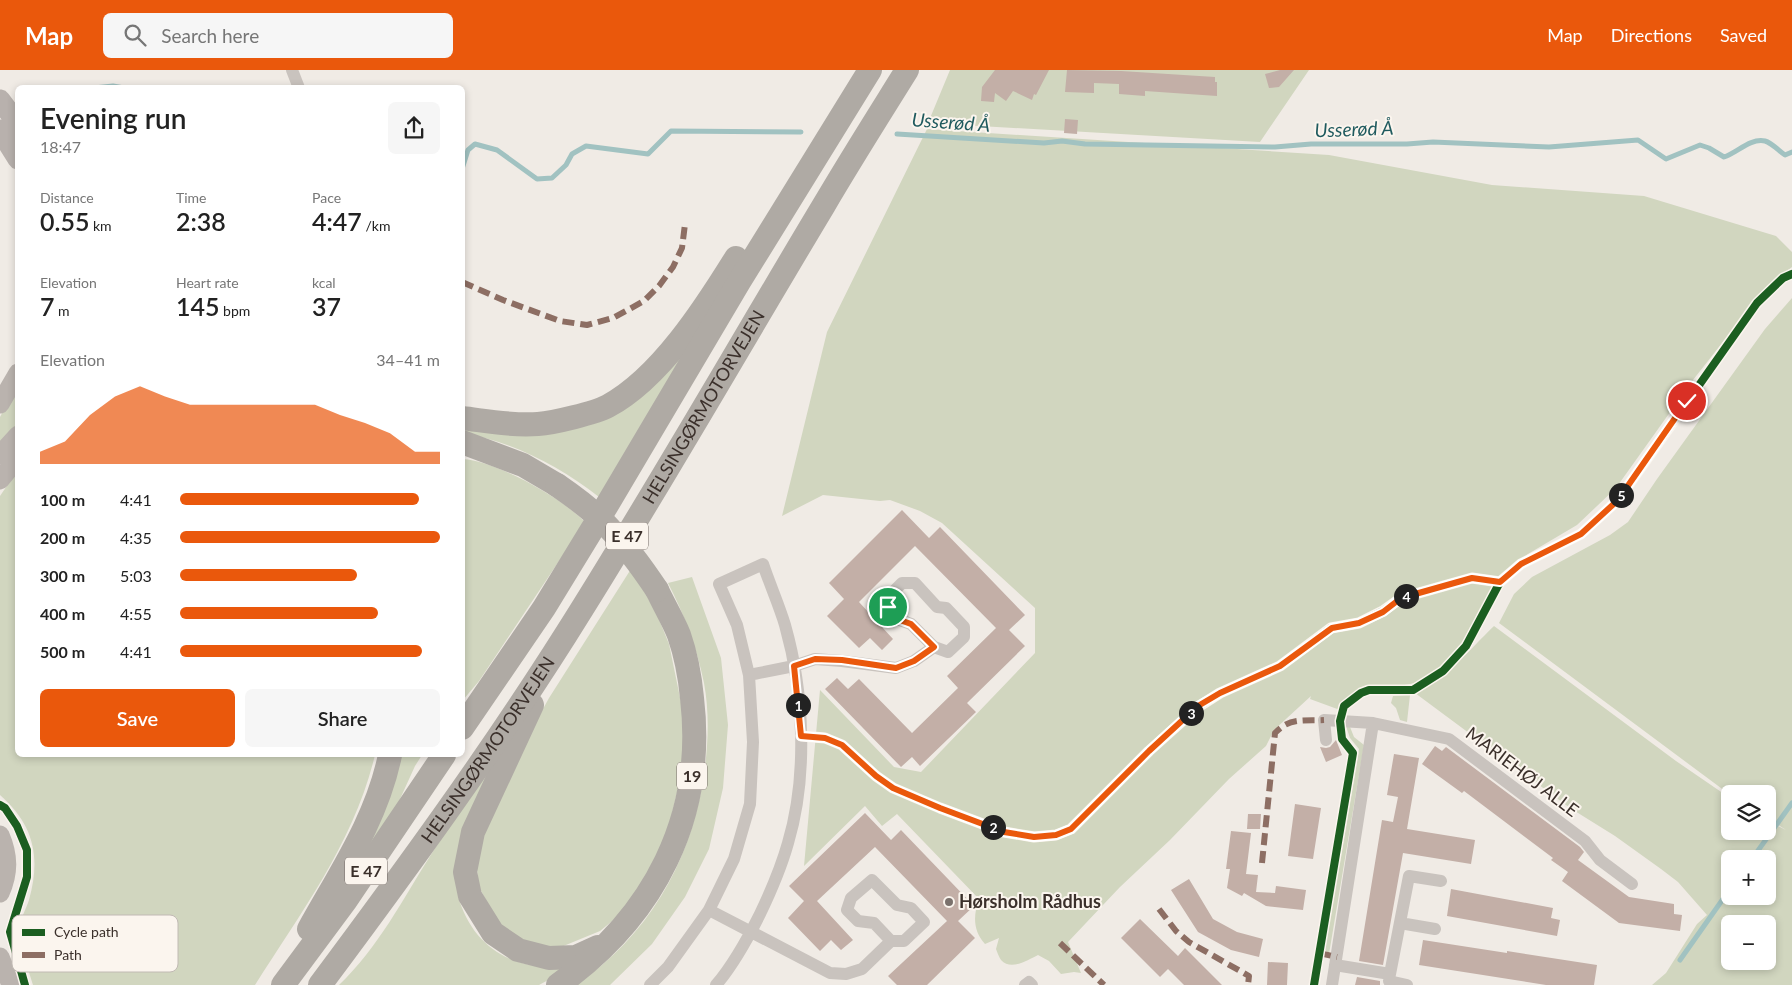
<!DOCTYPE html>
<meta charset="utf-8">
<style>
:root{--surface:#fff;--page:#f6f6f6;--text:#222;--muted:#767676;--accent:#ea580c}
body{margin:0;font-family:Lato,sans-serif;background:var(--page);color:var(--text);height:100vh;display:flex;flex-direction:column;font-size:19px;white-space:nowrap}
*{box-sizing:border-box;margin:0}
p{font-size:16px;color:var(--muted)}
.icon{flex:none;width:28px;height:28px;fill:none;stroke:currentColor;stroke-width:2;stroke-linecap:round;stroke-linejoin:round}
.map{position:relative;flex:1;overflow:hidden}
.side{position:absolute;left:15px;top:15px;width:450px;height:672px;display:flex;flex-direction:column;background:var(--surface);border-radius:8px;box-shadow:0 2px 8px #0003}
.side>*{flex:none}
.controls{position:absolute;left:1721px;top:715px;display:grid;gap:10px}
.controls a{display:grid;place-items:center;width:55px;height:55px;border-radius:8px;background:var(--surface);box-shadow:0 2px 8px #0003;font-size:25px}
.pin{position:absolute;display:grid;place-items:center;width:42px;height:42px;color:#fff;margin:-21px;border:2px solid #fff;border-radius:50%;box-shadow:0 1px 5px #0007}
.km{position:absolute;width:25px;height:25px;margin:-12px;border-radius:50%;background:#222;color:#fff;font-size:14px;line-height:25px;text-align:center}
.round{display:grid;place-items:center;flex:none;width:52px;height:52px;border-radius:8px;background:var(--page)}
.overview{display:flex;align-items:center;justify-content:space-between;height:85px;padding:0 25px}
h1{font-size:28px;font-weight:600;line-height:38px}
.metrics{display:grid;grid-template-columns:repeat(3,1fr);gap:8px;height:85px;padding:5px 25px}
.metrics div{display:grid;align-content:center}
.metrics b{font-size:25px;font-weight:600}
.metrics small{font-size:14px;font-weight:400}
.metrics p{font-size:14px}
.chart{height:140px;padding:10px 25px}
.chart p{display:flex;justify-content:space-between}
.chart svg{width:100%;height:90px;margin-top:5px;fill:var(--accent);opacity:.7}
.cta{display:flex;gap:10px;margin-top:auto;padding:10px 25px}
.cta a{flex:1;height:58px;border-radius:8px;background:var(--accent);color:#fff;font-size:20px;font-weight:600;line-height:58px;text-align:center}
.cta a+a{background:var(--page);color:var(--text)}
ul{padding:0 25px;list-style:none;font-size:16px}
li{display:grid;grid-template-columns:80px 60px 1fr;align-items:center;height:38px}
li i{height:12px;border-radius:6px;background:var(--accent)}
header{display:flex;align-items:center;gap:30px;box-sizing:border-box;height:70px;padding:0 25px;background:var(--accent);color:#fff}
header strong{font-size:24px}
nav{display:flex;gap:28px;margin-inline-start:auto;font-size:18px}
.search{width:350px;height:45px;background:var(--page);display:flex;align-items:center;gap:12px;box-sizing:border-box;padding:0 18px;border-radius:8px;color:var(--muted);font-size:19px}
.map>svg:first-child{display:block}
.green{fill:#d1d6bf;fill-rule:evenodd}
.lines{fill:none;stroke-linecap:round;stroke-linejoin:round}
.stream{stroke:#a1c2c1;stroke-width:5}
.building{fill:#c3afa7}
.street{stroke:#c9c3be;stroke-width:12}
.secondary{stroke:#bab3ae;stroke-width:19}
.primary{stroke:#b8b1ad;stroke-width:21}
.highway{stroke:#afaaa4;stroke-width:24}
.highway-bridge{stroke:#afaaa4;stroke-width:24}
.quiet{stroke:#8d6e63;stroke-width:6;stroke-dasharray:12 6;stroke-linecap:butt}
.cycleway-casing{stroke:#fbf5ee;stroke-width:11}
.cycleway{stroke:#1b5e20;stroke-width:8}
.route-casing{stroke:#fff;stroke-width:10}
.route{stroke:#ea580c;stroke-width:6}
.poi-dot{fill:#7a716c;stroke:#fbf5ee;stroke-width:2}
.labels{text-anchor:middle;stroke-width:4;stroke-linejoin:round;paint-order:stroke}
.shield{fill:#fbf5ee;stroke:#756b66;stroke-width:1}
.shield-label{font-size:16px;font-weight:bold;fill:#3b302b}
.street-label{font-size:18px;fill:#3b302b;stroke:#fbf5ee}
.poi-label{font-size:18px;font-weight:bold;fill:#3b302b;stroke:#fbf5ee;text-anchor:start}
.water-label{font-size:19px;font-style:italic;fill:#1f5a5e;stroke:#fbf5ee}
.key{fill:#fbf5ee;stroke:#c1bab4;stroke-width:1}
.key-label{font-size:14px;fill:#3b302b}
</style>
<header>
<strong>Map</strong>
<div class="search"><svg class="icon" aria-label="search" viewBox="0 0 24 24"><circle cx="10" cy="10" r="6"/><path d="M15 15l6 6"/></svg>Search here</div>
<nav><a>Map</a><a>Directions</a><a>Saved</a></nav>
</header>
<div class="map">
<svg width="1792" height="915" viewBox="0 0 1792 915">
<rect width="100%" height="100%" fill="#f0ebe5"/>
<path class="green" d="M950,0H1309L1260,72L928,53Z
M927,59L1329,85L1492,115L1644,126L1776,166L1792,182V197L1766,217L1693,310L1616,418L1577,455L1528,484L1493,515L1475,551L1457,580L1448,591L1434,603L1415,613L1389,618L1374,616L1362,618L1349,626L1340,640L1310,629L1311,626L1274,660L1266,676L1229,709L1170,770L1120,817L1068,872L1081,903L1074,902L1061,904L1049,891L1038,885C1028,890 1011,901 1001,890C999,887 997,882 996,879L999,868L985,874C973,861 973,846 979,829L897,744L882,756L865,736L804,796L820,620L894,697L921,702L1035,583V538L942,453L920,441L890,430L880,431L823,425L782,446L827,262Z
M1792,228V915H1652L1666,903L1697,854L1707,845L1678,812L1661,799L1615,766L1570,738L1415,623C1447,608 1469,580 1494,556L1676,691L1730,728V761H1768V751L1786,760L1768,748V724H1729L1499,553L1514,524L1532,507L1610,465L1628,452L1657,409L1765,259ZM1730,789H1768V826H1730ZM1730,854H1768V891H1730Z
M699,258L599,427C559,396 513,372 463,363L462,354L559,360Z
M17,315V356L0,375V347Z
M463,389C496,391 562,428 585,452L479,611L463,630Z
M17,401L18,685H375C354,772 302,841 255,915H33C30,904 17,869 19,859C20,849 26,839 29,830C41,787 34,755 0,725V426Z
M631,499L656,542L669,574L684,647V694L667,764L638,821L617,847L600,861L561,877H538L503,862L479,817L476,791L480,768L522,677L549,628Z
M692,507L721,588L728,655L723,718L709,779L685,827L652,874L610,915H576C648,865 688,797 703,711C708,679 710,645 704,613C697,578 684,544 668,513Z
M1410,625L1407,652L1400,650L1396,638L1391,633L1393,626Z
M1346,656L1350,657L1354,667L1364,675L1329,884L1325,880L1359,679L1350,668Z
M401,685H422L415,696L395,740L367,779Z
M497,688L458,826C472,876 512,901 563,896L552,908L539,915H339C378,878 403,829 432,783C452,751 475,720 497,688Z"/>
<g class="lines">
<path class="stream" d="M94,18L113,16L124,18
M897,64L1044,73L1062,71L1085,74L1275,77L1311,74H1407L1433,72L1549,77L1638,70L1666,89L1700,75L1709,78L1724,87C1738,82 1750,68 1765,71C1772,73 1779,81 1785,85L1792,82
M462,99L468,80L475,74L497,80L537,109L552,108L566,95L572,84L586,76L648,84L671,61L801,62
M1752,789L1792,733
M1680,890L1730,819"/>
</g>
<path class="building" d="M995,0H1049L1036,25L1034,24L1032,30L1013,21L1006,31L995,23L994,32L981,31L982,17Z
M1067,0L1121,1L1215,7V12H1217V26L1145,21V26L1119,24V14L1094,13V23L1065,22Z
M1280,0H1294L1279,17L1269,18L1265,4Z
M1065,49L1078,50L1077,64L1064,63Z
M902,440L929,468L940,457L1025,545L1009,560L1025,576L967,633L976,642L920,696L912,687L901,697L825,619L837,608L848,619L859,609L912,663L958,618L947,606L996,558L915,476L859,532L893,569L882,580L870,568L859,578L827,546L844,529L829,513Z
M1336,670L1342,685L1326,692L1320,677L1326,678L1330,677Z
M1435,676L1442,681L1446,677L1580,777L1584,782L1578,790L1629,827L1674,834V844L1682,845L1680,861L1619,853L1562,811L1568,802L1551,790L1553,788L1464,721L1462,723L1422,694Z
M1394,684L1419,688L1407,759L1475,770L1471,794L1403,783L1383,895L1359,891L1382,750L1393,752L1398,727L1387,725Z
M1295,734L1321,738L1313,789L1288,786Z
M865,743L891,770L901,760L974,836L958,851L975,868L927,915H897L888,906L947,851L875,777L817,831L853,870L841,880L831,870L820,881L788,848L804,831L789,816Z
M1248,744H1261L1260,759H1247Z
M1231,761L1251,763L1246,804L1258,805L1256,822L1275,823L1276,816L1306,820L1303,840L1266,836L1244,823L1242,826L1227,818L1230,799H1226Z
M1189,809L1213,849L1237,862L1263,869L1259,887L1231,880L1198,862L1171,820Z
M1451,819L1553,838L1551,848L1560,850L1557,866L1447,846Z
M1140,849L1178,886L1185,878L1222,915H1184L1168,899L1160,907L1121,868Z
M1423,870L1507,883V881L1597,895L1594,915H1546L1419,895Z
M1268,892L1288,893L1287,915H1267Z
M1357,907L1380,911V915H1355Z"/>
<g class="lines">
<path class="street" d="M292,0L299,18
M749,605L794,596L815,589L842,591L896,598L914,591L934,577L911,554L900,550L888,537V527L902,513H915L937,537L946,538L964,557V567L948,582L934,577
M1326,670L1324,650L1373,653
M709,840L830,903L846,904L862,899L891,871L874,853L858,851L847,840L851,828L872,810L897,835L911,838L924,852L904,871H891
M1400,853L1435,859
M1335,895L1390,904L1389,911L1407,915
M1390,904L1409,806L1441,811
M650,915L668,897L709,840L734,789L750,734L753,672L749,605L737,555L719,514L763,494C770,515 779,535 785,555C804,622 808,706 788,773C781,798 771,821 760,844C748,868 734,894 716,915
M1025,915L1029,912L1032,915
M1332,915L1373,653L1449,669L1585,771L1600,790L1632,814"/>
<path class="secondary" d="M0,334L18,303
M0,385L18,365
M0,410L18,388
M0,765C9,786 9,803 0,823
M0,887L11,915"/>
<path class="primary" d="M0,30L18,54
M0,60L18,89"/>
<g class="highway">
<path d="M462,348C487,351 513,356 538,354C553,353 595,343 608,336C660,308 705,238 736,188"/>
<path d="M462,372L523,395L557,415"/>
<path d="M532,635L473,762L465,802L470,826L493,863L518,880L549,888L576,887L598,877"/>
<path d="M462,658L544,538L607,435L739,212L870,0"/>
<path d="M309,859C340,803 377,749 390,685"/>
<path d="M283,915L346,830L444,685"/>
<path id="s1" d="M320,915C405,801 489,686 565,566C655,424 738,278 824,135C851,89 879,45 907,0"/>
<path d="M558,915C654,847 706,747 692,628C690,607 686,585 679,565C673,550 664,535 657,520"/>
</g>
<path class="highway-bridge" d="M557,415C576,428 595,442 610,459C628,478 643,499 657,520"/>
<path class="quiet" d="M462,212L503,230L560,251L587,255L613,248L644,231L659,216L673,197L682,178L685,154
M1262,793L1275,663C1290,647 1304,651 1324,650
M1159,839L1176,861L1189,872L1249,906L1248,915
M1060,873L1104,915
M1319,883L1337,887"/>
<g class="cycleway-casing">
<path id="cycleway" d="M801,666L825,668L842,675L876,706L893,718L940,738L1004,762L1034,767L1056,765L1071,759L1149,681L1198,637L1220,623L1280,596L1331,558L1359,553L1383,541L1401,528L1472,508L1500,512
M0,735L5,738L17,756L27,780V807L10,862L25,915
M1314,915L1353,683L1342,669L1340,651L1344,636L1361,623L1369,620H1413L1443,601L1466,576L1500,512L1521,494L1581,464L1618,430L1757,233L1783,208L1792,204"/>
</g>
<use href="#cycleway" class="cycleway"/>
</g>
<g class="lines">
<g class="route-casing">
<path id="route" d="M888,537L900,550L911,554L934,577L914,591L896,598L842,590L815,589L794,596L801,666L825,668L842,675L876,706L893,718L940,738L1004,762L1034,767L1056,765L1071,759L1149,681L1198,636L1220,623L1280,596L1332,558L1359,553L1383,542L1401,528L1472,508L1500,512L1521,494L1581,464L1618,430L1687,331"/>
</g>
<use href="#route" class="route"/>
</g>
<circle class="poi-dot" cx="949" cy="832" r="5"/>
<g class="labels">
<g class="shield">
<rect x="606" y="452.5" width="42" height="27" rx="4"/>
<rect x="677" y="692.5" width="30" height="27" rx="4"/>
<rect x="345" y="787.5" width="42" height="27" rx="4"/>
</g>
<g class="shield-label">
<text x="627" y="472">E 47</text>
<text x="692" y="712">19</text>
<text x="366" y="807">E 47</text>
</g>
<g class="street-label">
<text dy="6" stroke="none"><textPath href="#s1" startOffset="694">HELSINGØRMOTORVEJEN</textPath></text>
<text dy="6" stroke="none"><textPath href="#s1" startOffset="289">HELSINGØRMOTORVEJEN</textPath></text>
<text transform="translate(1522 702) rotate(37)" y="6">MARIEHØJ ALLE</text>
</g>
<g class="poi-label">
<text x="959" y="838">Hørsholm Rådhus</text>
</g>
<g class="water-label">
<text transform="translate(951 52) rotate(4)" y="7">Usserød Å</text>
<text transform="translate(1354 59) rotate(-2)" y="7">Usserød Å</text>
</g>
</g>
<rect x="12" y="845" width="166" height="57" rx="8" class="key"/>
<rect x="22" y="859" width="23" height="7" fill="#1b5e20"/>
<rect x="22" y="882" width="23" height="6" fill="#8d6e63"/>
<g class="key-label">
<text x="54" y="867">Cycle path</text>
<text x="54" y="890">Path</text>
</g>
</svg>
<div class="controls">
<a><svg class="icon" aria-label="layers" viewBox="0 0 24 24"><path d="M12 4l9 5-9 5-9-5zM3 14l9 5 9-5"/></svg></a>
<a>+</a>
<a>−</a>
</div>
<div class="pin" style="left:888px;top:537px;background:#1e9e55"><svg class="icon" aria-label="arrive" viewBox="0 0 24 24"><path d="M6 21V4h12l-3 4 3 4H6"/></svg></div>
<div class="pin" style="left:1687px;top:331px;background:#d93025"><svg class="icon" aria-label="check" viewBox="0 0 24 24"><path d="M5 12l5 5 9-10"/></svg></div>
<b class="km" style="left:798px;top:635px">1</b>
<b class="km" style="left:993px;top:757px">2</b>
<b class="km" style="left:1191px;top:643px">3</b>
<b class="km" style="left:1406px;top:526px">4</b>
<b class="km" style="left:1621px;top:425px">5</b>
<section class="side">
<div class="overview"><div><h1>Evening run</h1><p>18:47</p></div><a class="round"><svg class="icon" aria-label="share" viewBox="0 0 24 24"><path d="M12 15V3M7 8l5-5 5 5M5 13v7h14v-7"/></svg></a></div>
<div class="metrics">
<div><p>Distance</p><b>0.55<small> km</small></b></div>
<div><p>Time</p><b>2:38</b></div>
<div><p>Pace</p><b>4:47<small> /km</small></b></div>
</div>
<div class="metrics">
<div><p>Elevation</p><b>7<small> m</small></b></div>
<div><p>Heart rate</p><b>145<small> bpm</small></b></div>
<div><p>kcal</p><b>37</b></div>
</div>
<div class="chart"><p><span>Elevation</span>34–41 m</p>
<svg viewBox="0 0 160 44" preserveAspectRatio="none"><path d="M0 44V38L10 33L20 20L30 11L40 6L50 11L60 15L70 15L80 15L90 15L100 15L110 15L120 20L130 24L140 29L150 38L160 38V44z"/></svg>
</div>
<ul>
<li><b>100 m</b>4:41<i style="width:92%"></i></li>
<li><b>200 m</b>4:35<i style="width:100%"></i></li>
<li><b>300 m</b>5:03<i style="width:68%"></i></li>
<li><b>400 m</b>4:55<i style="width:76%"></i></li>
<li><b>500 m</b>4:41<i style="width:93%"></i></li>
</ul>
<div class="cta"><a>Save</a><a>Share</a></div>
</section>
</div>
